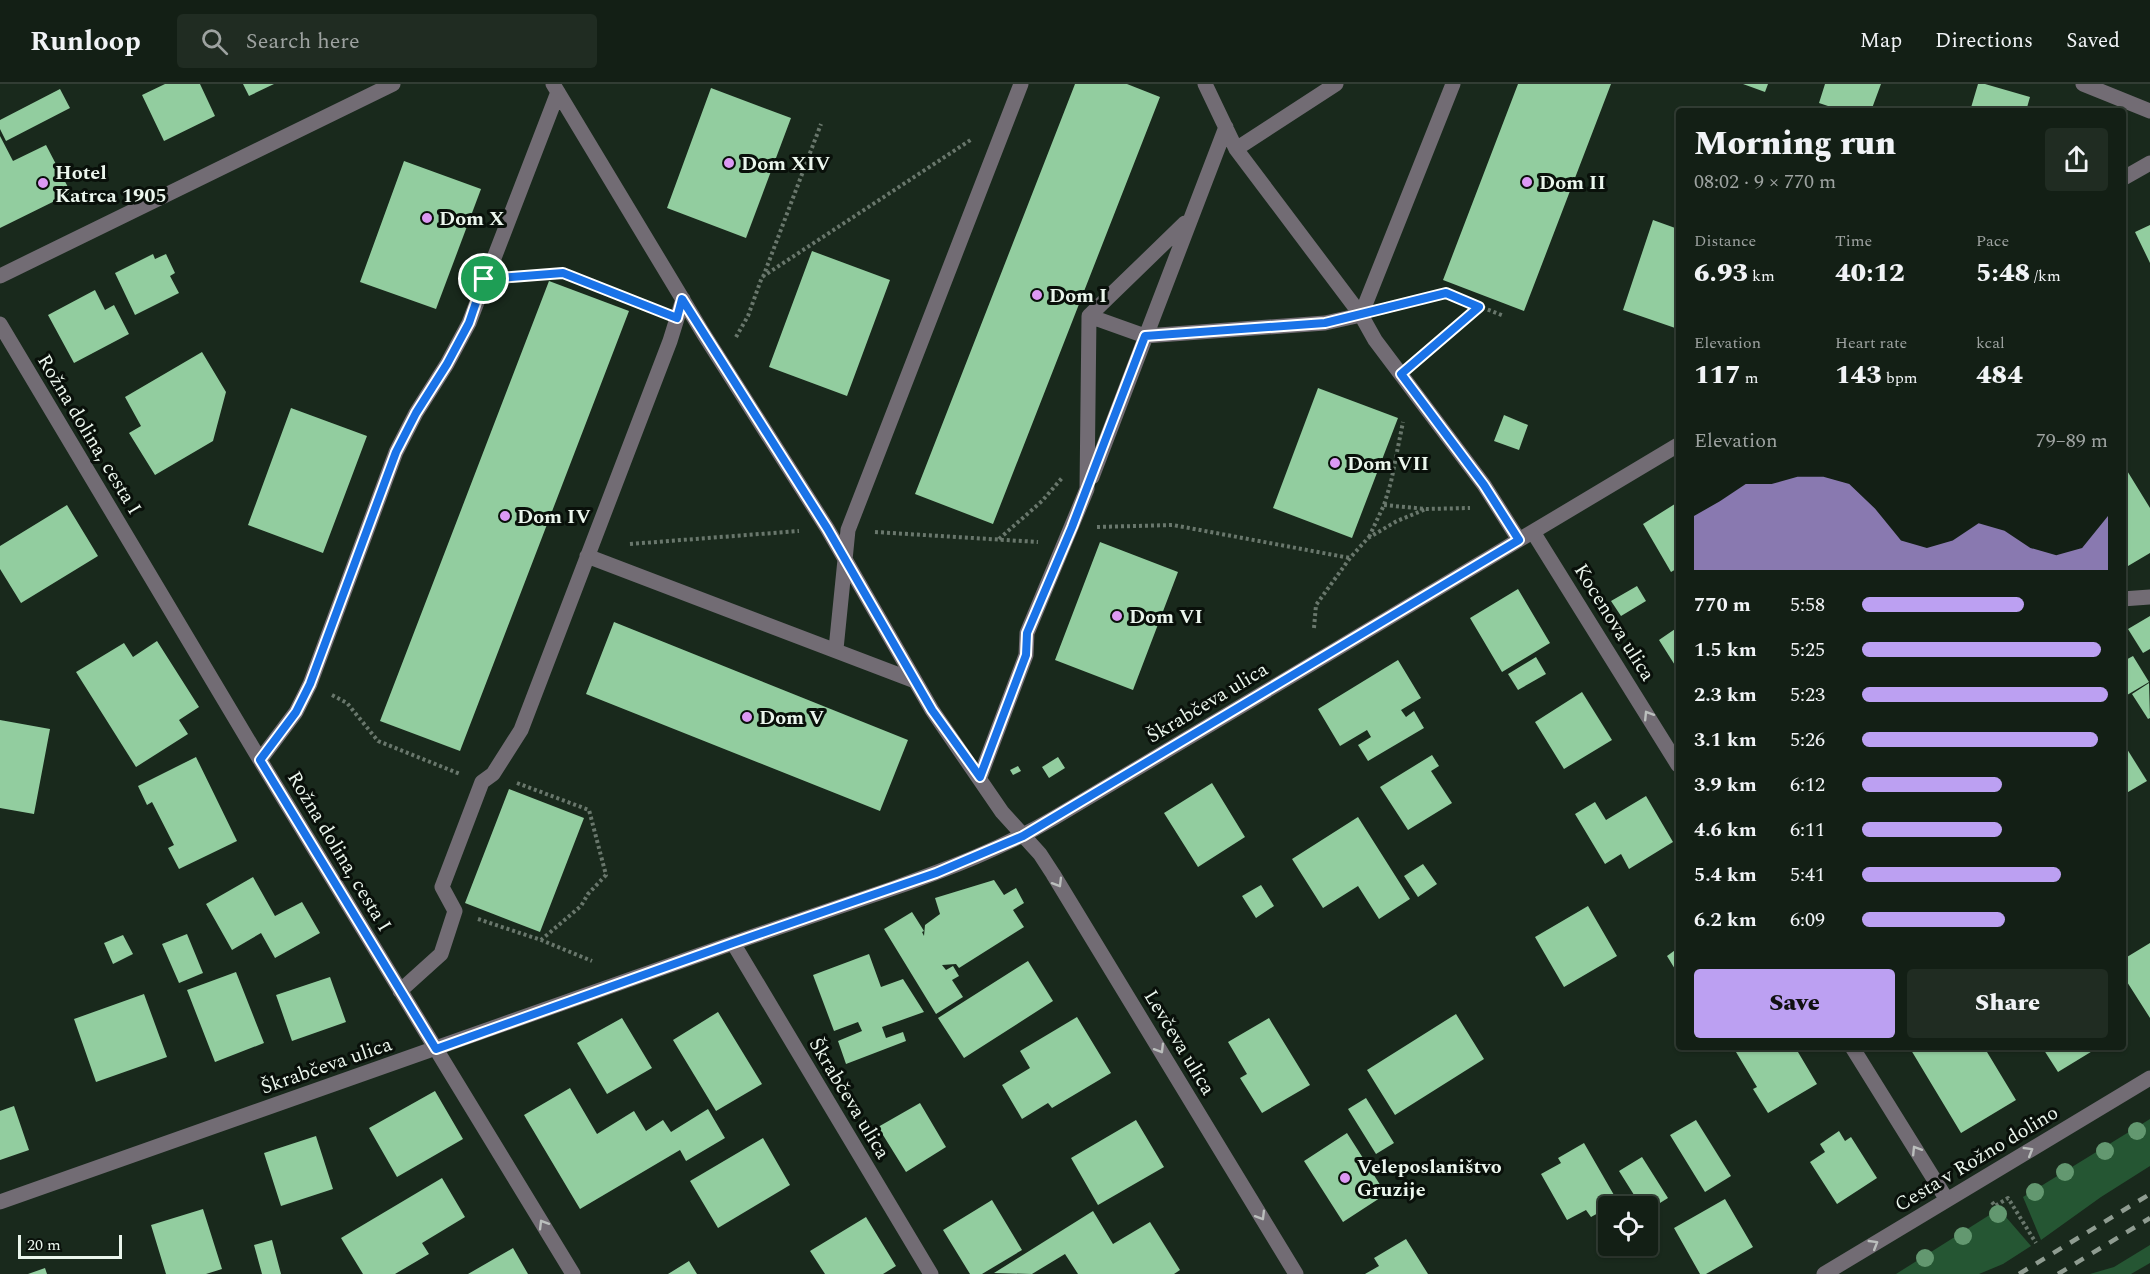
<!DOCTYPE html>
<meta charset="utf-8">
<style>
:root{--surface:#131f15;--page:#202c22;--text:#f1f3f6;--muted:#9da2a0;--line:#323d34;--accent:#bca0f2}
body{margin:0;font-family:Spectral,serif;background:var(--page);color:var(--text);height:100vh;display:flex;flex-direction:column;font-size:22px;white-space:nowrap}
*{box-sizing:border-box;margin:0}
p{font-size:20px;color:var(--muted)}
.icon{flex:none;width:33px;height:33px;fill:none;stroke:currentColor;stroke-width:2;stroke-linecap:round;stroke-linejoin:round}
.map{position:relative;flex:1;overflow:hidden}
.panel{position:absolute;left:1676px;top:24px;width:450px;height:942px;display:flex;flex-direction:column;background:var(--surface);border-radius:6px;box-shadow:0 2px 4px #0004,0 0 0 2px var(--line)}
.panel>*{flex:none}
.buttons{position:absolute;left:1598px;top:1112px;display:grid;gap:12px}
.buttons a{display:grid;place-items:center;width:60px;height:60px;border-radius:6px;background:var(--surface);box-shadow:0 2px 4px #0004,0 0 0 2px var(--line);font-size:30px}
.scale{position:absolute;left:18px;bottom:15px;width:104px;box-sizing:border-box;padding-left:6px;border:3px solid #ebf6ed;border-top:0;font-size:16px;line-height:21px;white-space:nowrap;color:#ebf6ed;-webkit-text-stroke:4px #09100a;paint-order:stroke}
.pin{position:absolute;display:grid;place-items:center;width:51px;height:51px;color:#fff;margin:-26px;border:3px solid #fff;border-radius:50%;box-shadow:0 2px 6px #0007}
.round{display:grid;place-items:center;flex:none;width:63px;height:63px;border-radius:6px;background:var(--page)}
.headline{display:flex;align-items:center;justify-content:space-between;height:102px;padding:0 18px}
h1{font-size:33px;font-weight:800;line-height:45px}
.metrics{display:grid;grid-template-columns:repeat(3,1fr);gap:9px;height:102px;padding:6px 18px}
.metrics div{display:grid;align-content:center}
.metrics b{font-size:26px;font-weight:800}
.metrics small{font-size:16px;font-weight:400}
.metrics p{font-size:16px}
.chart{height:168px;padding:12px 18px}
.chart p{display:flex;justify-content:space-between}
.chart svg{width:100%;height:108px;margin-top:6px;fill:var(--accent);opacity:.7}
.button{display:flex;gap:12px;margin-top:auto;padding:12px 18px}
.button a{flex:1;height:69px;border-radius:6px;background:var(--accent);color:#111;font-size:24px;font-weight:800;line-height:69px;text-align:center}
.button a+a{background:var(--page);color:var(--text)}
ul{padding:0 18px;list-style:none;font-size:20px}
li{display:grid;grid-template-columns:96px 72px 1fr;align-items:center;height:45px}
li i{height:15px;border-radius:8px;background:var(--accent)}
header{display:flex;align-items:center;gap:36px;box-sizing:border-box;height:84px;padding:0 30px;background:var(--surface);border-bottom:2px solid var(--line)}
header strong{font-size:28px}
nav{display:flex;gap:33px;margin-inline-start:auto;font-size:21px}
.search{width:420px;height:54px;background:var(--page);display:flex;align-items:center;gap:15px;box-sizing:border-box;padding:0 21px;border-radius:6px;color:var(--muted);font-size:22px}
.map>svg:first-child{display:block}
.green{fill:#255633}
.building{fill:#92cd9f}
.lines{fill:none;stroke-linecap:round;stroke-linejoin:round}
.path{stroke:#69776c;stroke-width:4;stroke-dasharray:3 3;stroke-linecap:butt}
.minor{stroke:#726c74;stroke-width:15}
.rail{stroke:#8f9c91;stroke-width:4.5;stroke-dasharray:10 10;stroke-linecap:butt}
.tree{fill:#639870}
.oneway{stroke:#bbbfbd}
.route-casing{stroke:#fff;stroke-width:12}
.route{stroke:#1a73e8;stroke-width:8}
.poi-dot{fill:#dc99f4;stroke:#09100a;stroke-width:2}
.labels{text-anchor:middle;stroke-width:6;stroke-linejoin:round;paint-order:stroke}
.poi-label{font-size:20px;font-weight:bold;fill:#ebf6ed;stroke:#09100a;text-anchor:start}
.street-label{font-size:20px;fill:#ebf6ed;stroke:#09100a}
</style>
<header>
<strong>Runloop</strong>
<div class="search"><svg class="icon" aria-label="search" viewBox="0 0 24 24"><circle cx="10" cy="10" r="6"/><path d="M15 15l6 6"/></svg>Search here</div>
<nav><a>Map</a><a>Directions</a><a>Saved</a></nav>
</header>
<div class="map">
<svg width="2150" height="1190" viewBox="0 0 2150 1190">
<rect width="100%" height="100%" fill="#19291c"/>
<path class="green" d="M2150,1035V1082L2101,1113L2041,1156L2023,1113Z
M1999,1125L2031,1162L2003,1180L1979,1190H1896Z
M2150,1161V1179L2131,1190H2090L2114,1183Z"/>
<path class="building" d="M165,0H200L215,32L164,57L142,11Z
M243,0H274L249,12Z
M1075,0H1127L1160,13L993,440L915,410Z
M1518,0H1611L1524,227L1443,196Z
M1743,0H1768L1765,8Z
M1825,0H1881L1871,27H1843L1819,19Z
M1978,0H1985L2030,13L2026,27H1970Z
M711,4L791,34L746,154L667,124Z
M60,5L70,24L6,57L0,45V36Z
M0,52L13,77L46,61L71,109L0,144Z
M404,77L481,105L436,225L360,198Z
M1653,136L1678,145V245L1623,226Z
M2150,141V179L2135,148Z
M812,167L890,196L847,312L769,283Z
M153,170L155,175L166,170L175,189L170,192L179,209L135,231L115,189Z
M549,197L629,227L460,667L380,637Z
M95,206L105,226L114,221L129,250L74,279L48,231Z
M202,268L226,308L213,357L155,391L129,349L141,342L125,313Z
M1318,304L1398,334L1352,454L1273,424Z
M291,324L367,352L323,469L248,441Z
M1504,331L1528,341L1519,366L1494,357Z
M2126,385L2150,424V469L2128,482L2122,474V387Z
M1678,418V484L1671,488L1643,440Z
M67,421L98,472L21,519L0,485V462Z
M1100,458L1178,488L1133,606L1055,576Z
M1637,502L1646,517L1621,532L1611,517Z
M1518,505L1550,559L1502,588L1470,534Z
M2150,532V565L2143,569L2128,545Z
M614,538L908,656L880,727L586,610Z
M1678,543V586L1659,556Z
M157,557L199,623L179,636L188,650L136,683L76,588L124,559L133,573Z
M2133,572L2149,598L2122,614V578Z
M1536,573L1546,590L1518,606L1508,590Z
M1398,576L1421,614L1401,626L1406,633L1414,627L1424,644L1368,677L1358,661L1371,653L1367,646L1340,662L1318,625Z
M2149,599L2150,634L2148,635L2132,610Z
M1582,608L1612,656L1564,685L1535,638Z
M0,636L50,645L34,730L0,724Z
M2122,657L2147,697L2123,711L2128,719L2122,722Z
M1432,671L1439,682L1431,687L1452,719L1408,746L1380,703Z
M196,673L237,757L179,785L168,764L174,761L152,718L147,721L138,702Z
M1058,673L1065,684L1049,694L1042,683Z
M1018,682L1021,687L1013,691L1010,686Z
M1212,699L1245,753L1198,783L1164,729Z
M509,705L584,734L540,848L465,819Z
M1646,712L1673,758L1629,785L1621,770L1605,780L1575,730L1595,718L1606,736Z
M1358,733L1410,815L1379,835L1358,802L1323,824L1292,775Z
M1423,780L1437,800L1418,813L1404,792Z
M253,793L275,832L302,818L320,849L275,874L261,849L232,866L206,820Z
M994,796L1004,811L1016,804L1024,819L1013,826L1024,843L959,884L956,880L942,881L946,886L953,882L959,892L952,896L963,913L936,930L884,845L912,828L924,847L922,848L924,852L925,841L940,830L935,814Z
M1261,801L1274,822L1256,834L1242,812Z
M1588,822L1617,872L1564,903L1535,853Z
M187,850L203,889L179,899L162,860Z
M123,851L133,870L113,880L104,859Z
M2150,859V934L2122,890V876Z
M1678,864V890L1667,872Z
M869,870L881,903L903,895L924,928L882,943L886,954L903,948L906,957L846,980L838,957L862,947L858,938L834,947L813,891Z
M1028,877L1053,917L964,974L938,934Z
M236,888L264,959L215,978L187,906Z
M330,893L346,938L292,957L276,911Z
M144,910L167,973L96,998L74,935Z
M718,928L762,1000L716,1027L673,956Z
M1456,930L1484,975L1395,1031L1367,986Z
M1077,933L1111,989L1052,1024L1048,1019L1022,1035L1002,1001L1030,984L1020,967Z
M622,934L652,984L607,1010L577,959Z
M1269,934L1310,1001L1262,1029L1240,994L1247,990L1228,958Z
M1733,963H1795L1817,1000L1768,1029L1753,1005L1757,1003Z
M1916,963H1984L2016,1016L1961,1049L1911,966Z
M2042,963H2099L2058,988Z
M570,1004L597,1050L634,1027L646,1047L663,1036L671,1048L708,1025L725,1054L686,1077L680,1066L580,1125L524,1031Z
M435,1007L463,1055L397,1093L369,1044Z
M1366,1014L1394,1059L1376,1070L1348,1025Z
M920,1019L946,1063L906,1088L878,1043Z
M14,1022L29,1066L0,1076V1027Z
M1136,1036L1164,1083L1098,1121L1071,1074Z
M1696,1036L1731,1092L1705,1108L1670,1051Z
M1839,1047L1845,1057L1851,1053L1877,1094L1837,1120L1810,1078L1825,1068L1820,1060Z
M1347,1049L1386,1110L1343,1138L1304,1077Z
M316,1052L333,1105L281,1122L264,1069Z
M763,1054L790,1101L718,1144L690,1097Z
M1584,1059L1618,1118L1591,1133L1586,1126L1567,1136L1541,1090L1561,1079L1558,1074Z
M1642,1073L1668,1114L1647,1127V1122H1641L1619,1087Z
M442,1094L465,1133L422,1159L429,1170L395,1190H363L341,1154Z
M1725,1115L1753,1163L1706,1190H1700L1674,1144Z
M992,1116L1022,1166L982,1190H970L943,1146Z
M203,1125L222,1185L206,1190H166L151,1141Z
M1093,1127L1113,1160L1150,1138L1180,1186L1174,1190H1078L1065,1170L1032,1190L994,1189Z
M866,1133L896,1182L883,1190H825L810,1167Z
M1406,1155L1428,1190H1365L1379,1182L1374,1174Z
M272,1156L281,1190H262L254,1161Z
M513,1164L528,1190H468Z
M689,1177L697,1190H668Z
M45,1184L47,1190H28Z"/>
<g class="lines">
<path class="path" d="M512,193L563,189L654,225
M763,193L821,40
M1391,224L1446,209L1504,232
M736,253L748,232L762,193L972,55
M1419,275L1480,223
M1384,421L1426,425L1470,424
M1097,443L1173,441L1350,474
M875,448L1038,458
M1369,453L1384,421L1391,398L1403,338
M999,455L1042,417L1062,394
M630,460L799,447
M1314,544L1316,521L1350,474L1368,454L1397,437L1426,425
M332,611L347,619L378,657L460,690
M517,699L589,726L606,791L588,810L581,822L541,856
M478,835L541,856L592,877
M1992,1118L1995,1122L2008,1114L2036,1159"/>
<path class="minor" d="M553,0L703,249L827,444L932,626L1002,728L1040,770L1053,790L1296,1190
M1453,0L1361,231L1375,256L1484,401L1519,456
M2083,0L2150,27
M1236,65L1336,0
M2122,95L2150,79
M0,192L393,0
M1089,232L1185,139
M0,240L260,676L573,1190
M1092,393L1226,43
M1533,448L1678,681
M587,472L915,597
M2122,515L2150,513
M836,565L848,446L1021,0
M260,676L296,628L310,600L396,368L416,329L447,280L469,239L558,8
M980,693L1026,571L1027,549L1087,405L1089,232L1145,252L1325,239L1361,231L1236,65L1205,0
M733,859L931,1190
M400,907L441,870L455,827L442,803L482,698L493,690L521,646L670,257L683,215
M1852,963L1947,1116
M0,1118L733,859C787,841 840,822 894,804C950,784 1003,764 1054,734L1678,361
M1824,1190L2150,994"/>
<path class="rail" d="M2019,1190L2150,1110
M2058,1190L2150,1134"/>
</g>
<g class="tree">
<circle cx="2137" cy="1047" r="9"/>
<circle cx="2105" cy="1067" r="9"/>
<circle cx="2065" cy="1088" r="9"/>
<circle cx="2035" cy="1108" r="9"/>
<circle cx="1998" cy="1130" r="9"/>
<circle cx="1963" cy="1152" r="9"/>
<circle cx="1925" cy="1174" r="9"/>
</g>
<defs><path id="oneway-chevron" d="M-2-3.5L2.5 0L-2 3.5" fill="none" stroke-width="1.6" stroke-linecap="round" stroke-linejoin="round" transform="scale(1.5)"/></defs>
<g class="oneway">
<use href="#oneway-chevron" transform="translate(1648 631) rotate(-122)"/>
<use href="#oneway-chevron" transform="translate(1058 799) rotate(59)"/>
<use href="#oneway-chevron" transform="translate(1160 965) rotate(59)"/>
<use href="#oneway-chevron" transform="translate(1916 1066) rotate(-122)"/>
<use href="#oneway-chevron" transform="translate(2029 1067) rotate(-31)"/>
<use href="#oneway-chevron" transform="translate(1261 1132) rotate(59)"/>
<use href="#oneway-chevron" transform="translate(543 1140) rotate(-121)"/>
<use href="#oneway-chevron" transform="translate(1874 1160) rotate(-31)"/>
</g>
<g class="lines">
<g class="route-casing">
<path id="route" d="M563,189L677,234L682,215L827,444L932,626L980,693L1026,571L1027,549L1072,443L1145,252L1325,239L1446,209L1479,223L1401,290L1484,401L1519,456L1023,752L936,789L733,859L436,965L260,676L296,628L310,600L396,368L416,329L447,280L469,239L484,195Z"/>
</g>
<use href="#route" class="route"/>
</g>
<g class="poi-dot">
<circle cx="729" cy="79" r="6"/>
<circle cx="1527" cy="98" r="6"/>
<circle cx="43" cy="99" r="6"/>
<circle cx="427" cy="134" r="6"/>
<circle cx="1037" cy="211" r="6"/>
<circle cx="1335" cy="379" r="6"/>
<circle cx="505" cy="432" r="6"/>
<circle cx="1117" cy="532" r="6"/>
<circle cx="747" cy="633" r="6"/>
<circle cx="1345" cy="1094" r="6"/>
</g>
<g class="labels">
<g class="poi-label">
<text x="741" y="86">Dom XIV</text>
<text x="55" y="95">Hotel<tspan x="55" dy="23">Katrca 1905</tspan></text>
<text x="1539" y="105">Dom II</text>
<text x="439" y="141">Dom X</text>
<text x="1049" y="218">Dom I</text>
<text x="1347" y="386">Dom VII</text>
<text x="517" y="439">Dom IV</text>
<text x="1129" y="539">Dom VI</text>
<text x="759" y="640">Dom V</text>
<text x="1357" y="1089">Veleposlaništvo<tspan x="1357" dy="23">Gruzije</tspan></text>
</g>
<g class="street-label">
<text transform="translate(90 350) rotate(59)" y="7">Rožna dolina, cesta I</text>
<text transform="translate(1615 538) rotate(58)" y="7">Kocenova ulica</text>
<text transform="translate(1207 618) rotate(-31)" y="7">Škrabčeva ulica</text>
<text transform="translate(340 767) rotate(59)" y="7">Rožna dolina, cesta I</text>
<text transform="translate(1180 958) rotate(59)" y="7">Levčeva ulica</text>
<text transform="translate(326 981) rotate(-19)" y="7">Škrabčeva ulica</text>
<text transform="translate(850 1014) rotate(59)" y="7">Škrabčeva ulica</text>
<text transform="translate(1976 1074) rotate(-31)" y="7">Cesta v Rožno dolino</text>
</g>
</g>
</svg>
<div class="buttons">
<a><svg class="icon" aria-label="locate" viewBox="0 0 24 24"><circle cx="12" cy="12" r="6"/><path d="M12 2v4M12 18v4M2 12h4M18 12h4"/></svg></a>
</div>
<div class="scale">20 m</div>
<div class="pin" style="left:484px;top:195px;background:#1e9e55"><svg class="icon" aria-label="arrive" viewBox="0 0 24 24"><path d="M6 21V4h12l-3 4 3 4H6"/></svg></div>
<section class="panel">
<div class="headline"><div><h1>Morning run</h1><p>08:02 · 9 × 770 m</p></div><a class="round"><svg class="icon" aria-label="share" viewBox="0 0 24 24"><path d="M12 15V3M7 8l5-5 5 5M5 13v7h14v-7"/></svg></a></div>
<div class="metrics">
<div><p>Distance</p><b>6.93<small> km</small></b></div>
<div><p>Time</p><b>40:12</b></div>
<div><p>Pace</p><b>5:48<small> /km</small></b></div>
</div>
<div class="metrics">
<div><p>Elevation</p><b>117<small> m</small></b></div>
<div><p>Heart rate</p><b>143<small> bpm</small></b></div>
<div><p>kcal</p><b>484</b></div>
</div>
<div class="chart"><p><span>Elevation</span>79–89 m</p>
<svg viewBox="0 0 160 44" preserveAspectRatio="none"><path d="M0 44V22L10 16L20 9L30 9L40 6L50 6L60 9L70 19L80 32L90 35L100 32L110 25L120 28L130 35L140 38L150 35L160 22V44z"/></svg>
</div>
<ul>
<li><b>770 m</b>5:58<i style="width:66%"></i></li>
<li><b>1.5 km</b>5:25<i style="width:97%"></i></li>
<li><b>2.3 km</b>5:23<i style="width:100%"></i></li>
<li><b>3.1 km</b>5:26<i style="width:96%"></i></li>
<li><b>3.9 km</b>6:12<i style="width:57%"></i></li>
<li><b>4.6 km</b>6:11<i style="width:57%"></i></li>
<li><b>5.4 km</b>5:41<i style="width:81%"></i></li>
<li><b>6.2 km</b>6:09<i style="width:58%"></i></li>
</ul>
<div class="button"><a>Save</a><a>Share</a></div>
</section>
</div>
